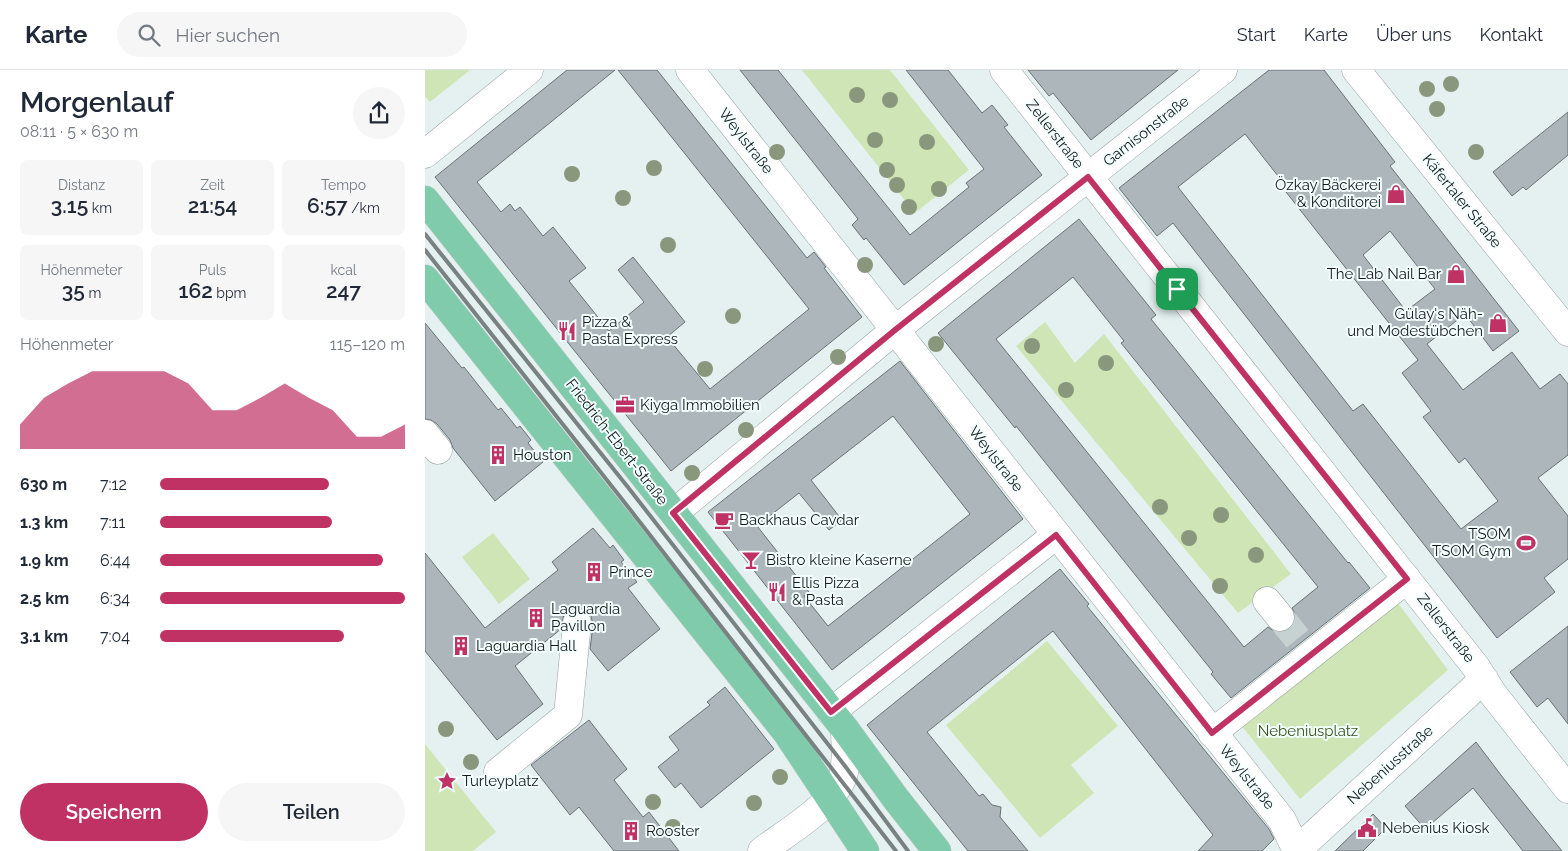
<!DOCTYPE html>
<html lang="de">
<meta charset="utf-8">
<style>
:root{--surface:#fff;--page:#f6f6f7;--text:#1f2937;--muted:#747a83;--line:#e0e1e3;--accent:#bf3263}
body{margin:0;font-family:Raleway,sans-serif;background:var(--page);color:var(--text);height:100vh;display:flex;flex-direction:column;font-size:19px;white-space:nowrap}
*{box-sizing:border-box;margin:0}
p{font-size:16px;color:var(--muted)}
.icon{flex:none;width:28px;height:28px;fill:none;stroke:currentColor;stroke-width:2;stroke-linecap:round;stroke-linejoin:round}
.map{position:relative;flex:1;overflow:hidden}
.sheet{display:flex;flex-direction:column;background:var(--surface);width:425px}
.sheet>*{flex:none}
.pin{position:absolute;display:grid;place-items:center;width:42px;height:42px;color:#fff;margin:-21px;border-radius:10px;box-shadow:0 2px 8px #0006}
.round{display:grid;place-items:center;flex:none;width:52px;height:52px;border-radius:26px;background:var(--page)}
.overview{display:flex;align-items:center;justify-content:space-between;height:85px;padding:0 20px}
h1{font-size:28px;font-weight:600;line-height:38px}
.stats{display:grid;grid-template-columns:repeat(3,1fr);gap:8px;height:85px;padding:5px 20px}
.stats div{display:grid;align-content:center;border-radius:8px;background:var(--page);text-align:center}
.stats b{font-size:21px;font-weight:600}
.stats small{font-size:14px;font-weight:400}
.stats p{font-size:14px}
.chart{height:140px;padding:10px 20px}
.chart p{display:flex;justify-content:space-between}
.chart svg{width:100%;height:90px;margin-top:5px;fill:var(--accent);opacity:.7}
.button{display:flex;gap:10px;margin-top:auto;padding:10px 20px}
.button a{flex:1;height:58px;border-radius:30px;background:var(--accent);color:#fff;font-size:20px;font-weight:600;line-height:58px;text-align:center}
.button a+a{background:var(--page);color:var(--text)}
ul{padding:0 20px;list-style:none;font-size:16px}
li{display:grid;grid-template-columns:80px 60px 1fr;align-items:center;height:38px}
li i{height:12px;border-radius:6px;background:var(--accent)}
header{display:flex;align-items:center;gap:30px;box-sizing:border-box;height:70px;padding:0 25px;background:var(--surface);border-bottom:1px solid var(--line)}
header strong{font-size:24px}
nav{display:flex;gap:28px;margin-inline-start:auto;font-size:18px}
.search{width:350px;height:45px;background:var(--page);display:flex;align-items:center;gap:12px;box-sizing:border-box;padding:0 18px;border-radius:28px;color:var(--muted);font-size:19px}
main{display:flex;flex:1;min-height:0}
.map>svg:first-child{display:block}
.green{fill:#d0e5b5}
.building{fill:#adb6bb;stroke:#697276;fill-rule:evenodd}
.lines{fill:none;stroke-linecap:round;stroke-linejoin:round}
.minor-tunnel{stroke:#c6d1d1;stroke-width:28;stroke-dasharray:28 14;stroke-linecap:butt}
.minor-casing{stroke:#98a3a3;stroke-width:29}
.major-casing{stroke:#ccc;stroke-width:29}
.minor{stroke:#fff;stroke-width:28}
.major{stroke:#7fcbac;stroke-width:28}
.rail{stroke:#798181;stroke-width:4}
.tree{fill:#89987c}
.route-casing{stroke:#fff;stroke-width:10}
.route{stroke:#bf3263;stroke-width:6}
.labels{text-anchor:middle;stroke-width:4;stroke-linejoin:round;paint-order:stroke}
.street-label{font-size:15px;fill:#151919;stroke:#f3fffe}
.poi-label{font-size:15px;fill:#151919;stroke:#f3fffe;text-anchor:start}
.park-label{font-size:15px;fill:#3d501c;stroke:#f3fffe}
</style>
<header>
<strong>Karte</strong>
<div class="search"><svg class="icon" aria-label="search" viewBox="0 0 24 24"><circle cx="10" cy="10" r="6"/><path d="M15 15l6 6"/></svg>Hier suchen</div>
<nav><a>Start</a><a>Karte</a><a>Über uns</a><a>Kontakt</a></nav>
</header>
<main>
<section class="sheet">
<div class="overview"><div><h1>Morgenlauf</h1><p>08:11 · 5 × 630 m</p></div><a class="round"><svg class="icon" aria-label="share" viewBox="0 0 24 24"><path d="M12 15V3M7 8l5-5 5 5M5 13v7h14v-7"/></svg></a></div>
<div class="stats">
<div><p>Distanz</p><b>3.15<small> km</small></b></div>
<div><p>Zeit</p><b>21:54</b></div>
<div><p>Tempo</p><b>6:57<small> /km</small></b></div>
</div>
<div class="stats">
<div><p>Höhenmeter</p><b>35<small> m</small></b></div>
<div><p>Puls</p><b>162<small> bpm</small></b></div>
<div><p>kcal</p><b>247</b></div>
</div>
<div class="chart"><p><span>Höhenmeter</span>115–120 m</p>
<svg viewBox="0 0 160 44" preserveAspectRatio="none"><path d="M0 44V32L10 19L20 12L30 6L40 6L50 6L60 6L70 12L80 25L90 25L100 19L110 12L120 19L130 25L140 38L150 38L160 32V44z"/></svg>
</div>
<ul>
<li><b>630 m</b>7:12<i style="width:69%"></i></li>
<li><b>1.3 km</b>7:11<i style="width:70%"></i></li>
<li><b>1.9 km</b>6:44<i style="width:91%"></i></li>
<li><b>2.5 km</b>6:34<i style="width:100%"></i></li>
<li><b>3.1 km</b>7:04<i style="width:75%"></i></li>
</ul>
<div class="button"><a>Speichern</a><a>Teilen</a></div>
</section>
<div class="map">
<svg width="1143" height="781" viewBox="0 0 1143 781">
<rect width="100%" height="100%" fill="#e5f1f1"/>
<path class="green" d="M0,0H45L5,32L0,26Z
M377,0H465L544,100L490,143Z
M620,252L650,293L679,264L866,504L813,543L591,276Z
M68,463L105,509L74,534L37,487Z
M972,532L1023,600L875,729L816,655Z
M622,571L693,656L646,695L669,723L615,768L521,655Z
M0,674L71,762L48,781H0Z"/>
<path class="building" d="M142,0H190L52,112L76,142L85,134L90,141L95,137L118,166L128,157L161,198L144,211L184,261L219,232L193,200L208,187L260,252L242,267L285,319L384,239L193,0H232L382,188L389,182L401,197L399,198L437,247L246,401L10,107Z
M315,0H353L485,165L544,117L541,113L559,99L481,0H523L557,43L567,35L583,55L579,57L617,105L479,215L441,168L439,170L427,155L433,149Z
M603,0H753L666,70L628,23L624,26Z
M844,0H899L970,92L965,96L1094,261L1068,281L1040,244L1002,274L1038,320L1087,282L1115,319L1135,304L1143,314V385L1113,408L1143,446V489L1119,508L1130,522L1072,568L748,153L732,166L694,118ZM820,64L864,120L861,122L993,290L977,303L1006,341L998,347L1034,393L1040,388L1073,431L1036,459L938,334L928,341L753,117ZM965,161L1010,219L981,241L938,185Z
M1143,42V85L1101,120L1098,117L1087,126L1068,102Z
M654,149L731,245L726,249L923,493L924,492L945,518L806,628L786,604L788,602L591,356L590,358L513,263ZM648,207L699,271L696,273L893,517L867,538L870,544V552L864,559L857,562H850L843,557L819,577L571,269Z
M0,253L37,298L39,297L73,340L76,338L92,358L95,356L106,370L103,373L118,392L70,431L28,378L25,370L12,354L6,350L0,349Z
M475,291L598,449L407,600L283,442ZM468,346L545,444L403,556L379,526L384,522L332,456L374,423L404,460L417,450L386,410Z
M168,458L185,478L188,475L199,490L196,492L212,512L203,518L235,559L183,601L165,579L168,555L166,546L161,541L154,538L145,539L139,544L136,559L90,596L118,634L72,670L0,581V483L60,558L133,500L127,492Z
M635,499L664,534L662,536L844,759L849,769L837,781H773L788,765L628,561L502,662L554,726L558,724L567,735L576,737L575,747L603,781H543L442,655Z
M1143,556V654L1123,628L1112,637L1085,602Z
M300,617L349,679L276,738L256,713L250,718L233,697L254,680L244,667L285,635L282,632Z
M164,650L202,699L189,710L218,747L224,742L254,781H189L154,737L145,745L106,695Z
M1051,672L1079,709L1137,781H1098L1048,718L1000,759L980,736Z
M948,744L961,758L938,781H910Z"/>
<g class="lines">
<path class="minor-tunnel" d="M855,547L880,578"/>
<g class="minor-casing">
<path id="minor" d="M265,0L857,750L872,781
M579,0L1051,597L1068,624L1143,719
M931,0L1143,262
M0,84L104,0
M0,364L13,380
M249,443L470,260L798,0
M842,531L855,547
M406,642L631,465
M787,663L982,509
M73,702L143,645L152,553
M337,781C362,762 405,738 417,709C423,694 420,675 420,659
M871,781L1059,609"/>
</g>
<g class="major-casing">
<path id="major" d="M0,130L420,659L471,729L512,781
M0,209L362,663L440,781"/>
</g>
<use href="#minor" class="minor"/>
<use href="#major" class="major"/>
<path class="rail" d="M0,164L202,416L420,696L483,781
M0,180L200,433L471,781"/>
</g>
<g class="tree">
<circle cx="1026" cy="14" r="8"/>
<circle cx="1002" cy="19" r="8"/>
<circle cx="432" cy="25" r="8"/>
<circle cx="465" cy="30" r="8"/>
<circle cx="1012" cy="39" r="8"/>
<circle cx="450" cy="70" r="8"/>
<circle cx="502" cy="72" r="8"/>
<circle cx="352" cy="82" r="8"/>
<circle cx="1051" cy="82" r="8"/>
<circle cx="229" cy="98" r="8"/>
<circle cx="462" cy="100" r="8"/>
<circle cx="147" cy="104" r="8"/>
<circle cx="472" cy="115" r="8"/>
<circle cx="514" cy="119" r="8"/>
<circle cx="198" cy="128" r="8"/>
<circle cx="484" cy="137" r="8"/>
<circle cx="243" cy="175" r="8"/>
<circle cx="440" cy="195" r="8"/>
<circle cx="308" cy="246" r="8"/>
<circle cx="511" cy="274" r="8"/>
<circle cx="607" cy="276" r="8"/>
<circle cx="413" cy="287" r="8"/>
<circle cx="681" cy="293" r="8"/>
<circle cx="280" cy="299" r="8"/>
<circle cx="641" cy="320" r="8"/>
<circle cx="321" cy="360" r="8"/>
<circle cx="267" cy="403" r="8"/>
<circle cx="735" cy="437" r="8"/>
<circle cx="796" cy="445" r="8"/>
<circle cx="764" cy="468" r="8"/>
<circle cx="831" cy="485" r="8"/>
<circle cx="795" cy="516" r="8"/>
<circle cx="21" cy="659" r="8"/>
<circle cx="46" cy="692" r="8"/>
<circle cx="355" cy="707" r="8"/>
<circle cx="228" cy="732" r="8"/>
<circle cx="329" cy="733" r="8"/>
<circle cx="248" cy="757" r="8"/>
</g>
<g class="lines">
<g class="route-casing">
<path id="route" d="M663,107L982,509L787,663L631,465L406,642L248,443L470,260Z"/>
</g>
<use href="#route" class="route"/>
</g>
<defs>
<g id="shop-bare" transform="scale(1.5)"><path d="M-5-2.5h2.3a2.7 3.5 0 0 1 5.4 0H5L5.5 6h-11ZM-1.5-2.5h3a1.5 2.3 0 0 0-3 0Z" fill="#bf3263" stroke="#f3fffe" stroke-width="2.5" paint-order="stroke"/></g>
<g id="restaurant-bare" transform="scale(1.5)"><path d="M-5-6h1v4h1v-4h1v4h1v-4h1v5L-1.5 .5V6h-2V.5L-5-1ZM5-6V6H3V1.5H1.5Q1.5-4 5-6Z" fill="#bf3263" stroke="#f3fffe" stroke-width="2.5" paint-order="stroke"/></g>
<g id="office-bare" transform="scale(1.5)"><path d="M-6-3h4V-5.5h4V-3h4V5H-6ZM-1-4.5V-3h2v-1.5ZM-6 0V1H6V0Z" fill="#bf3263" stroke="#f3fffe" stroke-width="2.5" paint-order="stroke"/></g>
<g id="building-bare" transform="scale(1.5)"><path d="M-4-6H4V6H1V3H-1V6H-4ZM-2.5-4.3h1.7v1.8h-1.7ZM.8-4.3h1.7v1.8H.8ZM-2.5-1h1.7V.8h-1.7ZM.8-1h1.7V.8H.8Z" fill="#bf3263" stroke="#f3fffe" stroke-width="2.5" paint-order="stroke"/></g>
<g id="cafe-bare" transform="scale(1.5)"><path d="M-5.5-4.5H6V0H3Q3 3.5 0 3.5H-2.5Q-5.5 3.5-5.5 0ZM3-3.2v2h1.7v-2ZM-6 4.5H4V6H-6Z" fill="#bf3263" stroke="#f3fffe" stroke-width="2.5" paint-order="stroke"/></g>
<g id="stadium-bare" transform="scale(1.5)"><path d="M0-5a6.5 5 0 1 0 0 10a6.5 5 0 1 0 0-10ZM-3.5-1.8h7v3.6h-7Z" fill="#bf3263" stroke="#f3fffe" stroke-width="2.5" paint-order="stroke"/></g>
<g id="bar-bare" transform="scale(1.5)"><path d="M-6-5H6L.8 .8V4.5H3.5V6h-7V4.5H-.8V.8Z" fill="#bf3263" stroke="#f3fffe" stroke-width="2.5" paint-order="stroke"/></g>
<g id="sight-bare" transform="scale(1.5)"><path d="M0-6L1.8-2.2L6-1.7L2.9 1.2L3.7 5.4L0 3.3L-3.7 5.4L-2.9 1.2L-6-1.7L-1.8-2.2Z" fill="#bf3263" stroke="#f3fffe" stroke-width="2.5" paint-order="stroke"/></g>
<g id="civic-bare" transform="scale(1.5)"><path d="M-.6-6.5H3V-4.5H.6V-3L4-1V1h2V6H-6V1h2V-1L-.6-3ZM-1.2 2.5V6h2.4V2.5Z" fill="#bf3263" stroke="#f3fffe" stroke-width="2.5" paint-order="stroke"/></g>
</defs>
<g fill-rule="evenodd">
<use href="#shop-bare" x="971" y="124"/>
<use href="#shop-bare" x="1031" y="204"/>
<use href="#shop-bare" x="1073" y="253"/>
<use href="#restaurant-bare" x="142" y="261"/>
<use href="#office-bare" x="200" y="335"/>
<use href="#building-bare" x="73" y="385"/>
<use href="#cafe-bare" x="299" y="450"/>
<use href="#stadium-bare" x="1101" y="473"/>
<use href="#bar-bare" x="326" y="490"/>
<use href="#building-bare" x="169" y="502"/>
<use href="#restaurant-bare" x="352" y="522"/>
<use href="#building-bare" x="111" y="548"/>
<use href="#building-bare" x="36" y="576"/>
<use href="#sight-bare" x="22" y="711"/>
<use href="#civic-bare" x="942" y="758"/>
<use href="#building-bare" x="206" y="761"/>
</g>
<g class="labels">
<g class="street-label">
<text transform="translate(721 61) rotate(-38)" y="5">Garnisonstraße</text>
<text transform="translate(630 64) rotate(52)" y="5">Zellerstraße</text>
<text transform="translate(321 71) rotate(52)" y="5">Weylstraße</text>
<text transform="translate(1037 131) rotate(51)" y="5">Käfertaler Straße</text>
<text transform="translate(192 372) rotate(52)" y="5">Friedrich-Ebert-Straße</text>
<text transform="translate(571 389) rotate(52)" y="5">Weylstraße</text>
<text transform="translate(1021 558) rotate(52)" y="5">Zellerstraße</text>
<text transform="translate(965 695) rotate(-42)" y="5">Nebeniusstraße</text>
<text transform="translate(822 707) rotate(51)" y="5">Weylstraße</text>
</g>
<g class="poi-label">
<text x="956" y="120" text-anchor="end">Özkay Bäckerei<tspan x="956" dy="17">&amp; Konditorei</tspan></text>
<text x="1016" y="209" text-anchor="end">The Lab Nail Bar</text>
<text x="1058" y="249" text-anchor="end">Gülay's Näh-<tspan x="1058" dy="17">und Modestübchen</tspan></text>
<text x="157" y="257">Pizza &amp;<tspan x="157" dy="17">Pasta Express</tspan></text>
<text x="215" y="340">Kiyga Immobilien</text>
<text x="88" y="390">Houston</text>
<text x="314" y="455">Backhaus Cavdar</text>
<text x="1086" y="469" text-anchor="end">TSOM<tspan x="1086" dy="17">TSOM Gym</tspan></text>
<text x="341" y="495">Bistro kleine Kaserne</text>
<text x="184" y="507">Prince</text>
<text x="367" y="518">Ellis Pizza<tspan x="367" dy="17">&amp; Pasta</tspan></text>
<text x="126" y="544">Laguardia<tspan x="126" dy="17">Pavillon</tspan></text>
<text x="51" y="581">Laguardia Hall</text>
<text x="37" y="716">Turleyplatz</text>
<text x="957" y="763">Nebenius Kiosk</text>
<text x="221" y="766">Rooster</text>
</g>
<g class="park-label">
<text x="883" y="666">Nebeniusplatz</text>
</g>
</g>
</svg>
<div class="pin" style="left:752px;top:219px;background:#1e9e55"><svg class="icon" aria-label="arrive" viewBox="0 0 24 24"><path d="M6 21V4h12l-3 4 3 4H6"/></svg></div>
</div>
</main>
